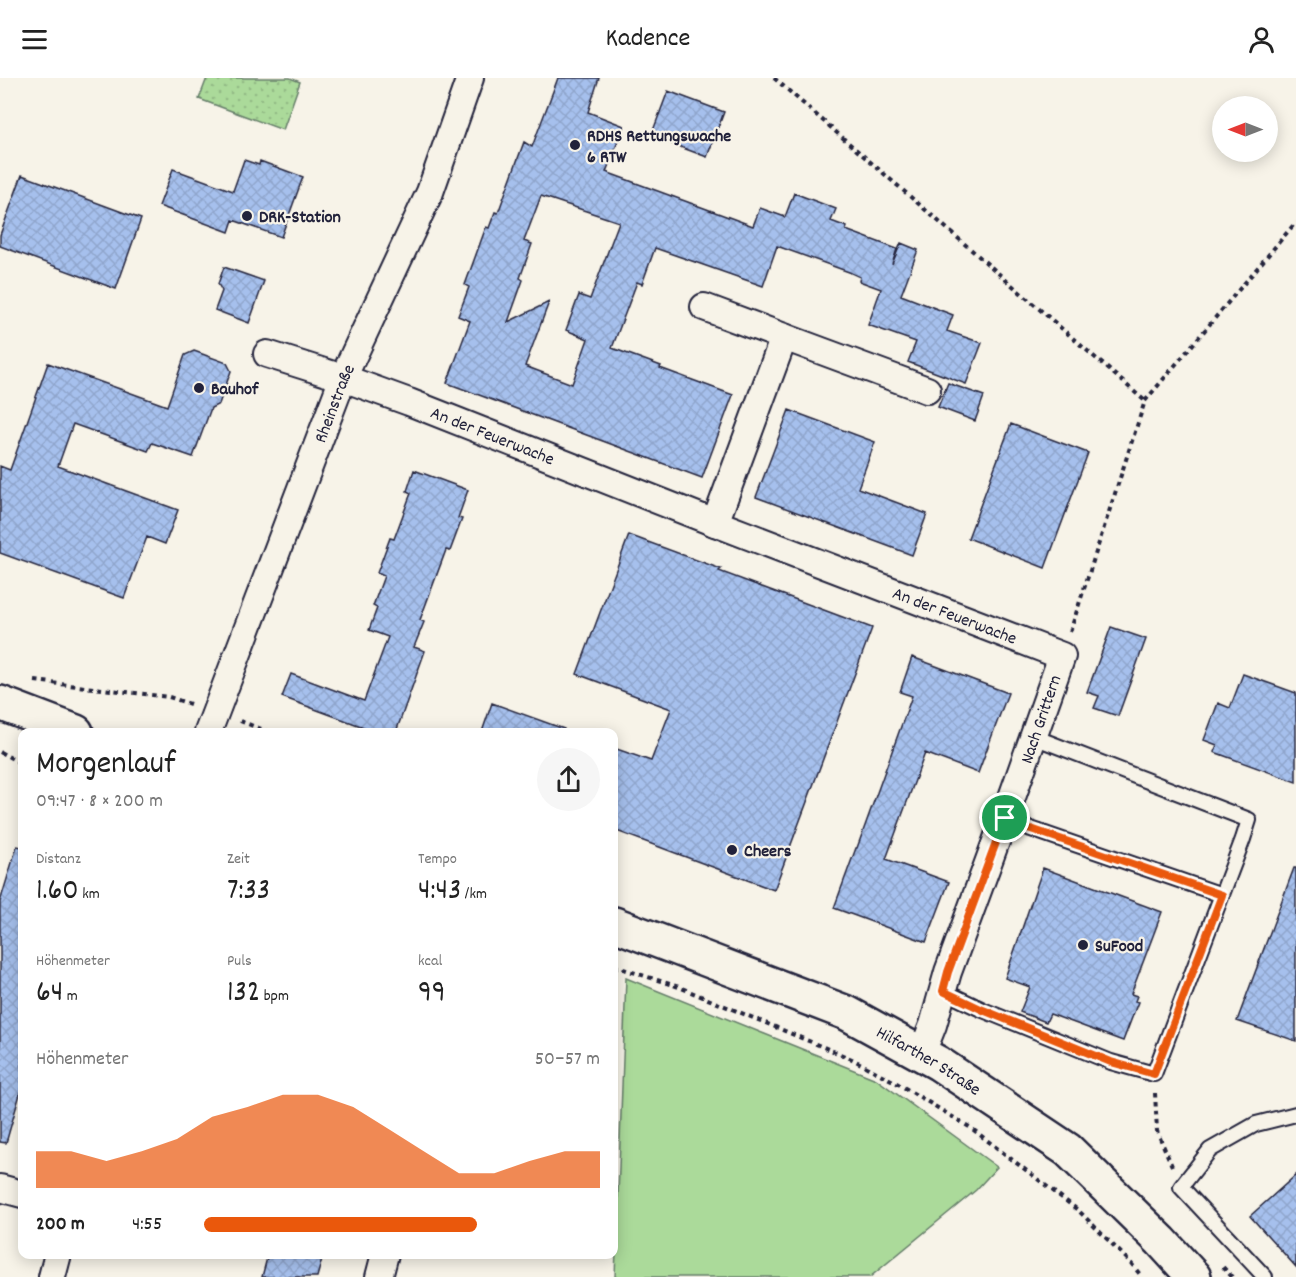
<!DOCTYPE html>
<html lang="de">
<meta charset="utf-8">
<style>
:root{--surface:#fff;--page:#f6f6f6;--text:#222;--muted:#767676;--accent:#ea580c}
body{margin:0;font-family:Dekko,sans-serif;background:var(--page);color:var(--text);height:100vh;display:flex;flex-direction:column;font-size:22px;white-space:nowrap}
*{box-sizing:border-box;margin:0}
p{font-size:20px;color:var(--muted)}
.icon{flex:none;width:33px;height:33px;fill:none;stroke:currentColor;stroke-width:2;stroke-linecap:round;stroke-linejoin:round}
.map{position:relative;flex:1;overflow:hidden}
.drawer{position:absolute;left:18px;top:650px;width:600px;height:531px;display:flex;flex-direction:column;background:var(--surface);border-radius:12px;box-shadow:0 3px 15px #0003}
.drawer>*{flex:none}
.needle{width:39px;rotate:270deg}
.tools{position:absolute;left:1212px;top:18px;display:grid;gap:12px}
.tools a{display:grid;place-items:center;width:66px;height:66px;border-radius:50%;background:var(--surface);box-shadow:0 3px 15px #0003;font-size:30px}
.pin{position:absolute;display:grid;place-items:center;width:51px;height:51px;color:#fff;margin:-26px;border:3px solid #fff;border-radius:50%;box-shadow:0 2px 6px #0007}
.round{display:grid;place-items:center;flex:none;width:63px;height:63px;border-radius:32px;background:var(--page)}
.headline{display:flex;align-items:center;justify-content:space-between;height:102px;padding:0 18px}
h1{font-size:33px;font-weight:600;line-height:45px}
.figures{display:grid;grid-template-columns:repeat(3,1fr);gap:9px;height:102px;padding:6px 18px}
.figures div{display:grid;align-content:center}
.figures b{font-size:30px;font-weight:600}
.figures small{font-size:16px;font-weight:400}
.figures p{font-size:16px}
.chart{height:168px;padding:12px 18px}
.chart p{display:flex;justify-content:space-between}
.chart svg{width:100%;height:108px;margin-top:6px;fill:var(--accent);opacity:.7}
ul{padding:0 18px;list-style:none;font-size:20px}
li{display:grid;grid-template-columns:96px 72px 1fr;align-items:center;height:45px}
li i{height:15px;border-radius:8px;background:var(--accent)}
header{display:flex;justify-content:space-between;align-items:center;height:78px;padding:0 18px;background:var(--surface);font-size:27px;font-weight:600}
.map>svg:first-child{display:block}
.grass{fill:#abda9a;stroke:#667e6a;stroke-width:1.5}
.park{fill:url(#park-dots);stroke:#667e6a;stroke-width:1.5}
.building{fill:url(#building-cross-hatch);stroke:#22223b;stroke-width:1.5;fill-rule:evenodd}
.lines{fill:none;stroke-linecap:round;stroke-linejoin:round}
.service-casing{stroke:#22223b;stroke-width:18}
.minor-casing{stroke:#22223b;stroke-width:30}
.secondary-casing{stroke:#22223b;stroke-width:38}
.path{stroke:#22223b;stroke-width:4;stroke-dasharray:4.5 4.5;stroke-linecap:butt}
.service{stroke:#f7f3e8;stroke-width:14}
.minor{stroke:#f7f3e8;stroke-width:26}
.secondary{stroke:#f7f3e8;stroke-width:33}
.route-casing{stroke:#fff;stroke-width:12}
.route{stroke:#ea580c;stroke-width:8}
.poi-dot{fill:#22223b;stroke:#f7f3e8;stroke-width:2}
.labels{text-anchor:middle;stroke-width:4.5;stroke-linejoin:round;paint-order:stroke}
.poi-label{font-size:18px;font-weight:bold;fill:#22223b;stroke:#f7f3e8;text-anchor:start}
.street-label{font-size:18px;fill:#22223b;stroke:#f7f3e8}
</style>
<header><svg class="icon" aria-label="menu" viewBox="0 0 24 24"><path d="M4 6h16M4 12h16M4 18h16"/></svg>Kadence<svg class="icon" aria-label="person" viewBox="0 0 24 24"><circle cx="12" cy="8" r="4"/><path d="M4 21q1-7 8-7t8 7"/></svg></header>
<div class="map">
<svg width="1296" height="1199" viewBox="0 0 1296 1199">
<defs>
<pattern id="park-dots" width="8" height="8" patternUnits="userSpaceOnUse" patternTransform="scale(1.5)"><rect width="8" height="8" fill="#abda9a"/><path d="M2 2h.1M6 6h.1" fill="none" stroke="#93bb86" stroke-width="1.8" stroke-linecap="round"/></pattern>
<pattern id="building-cross-hatch" width="8" height="8" patternUnits="userSpaceOnUse" patternTransform="scale(1.5)"><rect width="8" height="8" fill="#a6c0ed"/><path d="M0 0l8 8M0 8l8-8" fill="none" stroke="#8fa5cc"/></pattern>
</defs>
<rect width="100%" height="100%" fill="#f7f3e8"/>
<filter id="ink" filterUnits="userSpaceOnUse"><feTurbulence type="fractalNoise" baseFrequency=".0167" numOctaves="2"/><feDisplacementMap in="SourceGraphic" scale="12" xChannelSelector="R" yChannelSelector="G"/><feConvolveMatrix kernelMatrix="1 2 1 2 8 2 1 2 1" color-interpolation-filters="sRGB"/></filter>
<g filter="url(#ink)">
<path class="grass" d="M626,900L876,1001L997,1089L976,1112L870,1199H615Z"/>
<path class="park" d="M207,0H290L300,4L283,52L199,21Z"/>
<path class="building" d="M558,0H599L588,34L624,48L606,94L753,148L760,130L785,139L794,115L836,131L831,143L847,149L846,152L897,171L892,186L901,165L918,172L901,217L953,237L947,253L982,265L966,306L908,284L916,264L868,247L881,211L859,203L860,199L849,194L777,168L763,208L655,170L642,206L637,204L612,270L661,288L660,290L733,317L702,400L447,305L470,243L458,238L469,209L465,207L486,149L489,150L495,134L498,135L524,64L532,69ZM541,118L619,144L590,221L579,217L566,252L588,261L572,306L525,288L549,224L508,244L523,202L520,200L532,166L524,163Z
M668,13L724,34L707,79L651,58Z
M244,82L259,87L260,83L303,99L281,159L233,142L229,154L159,128L173,91L233,113Z
M22,97L141,141L116,211L0,168V157Z
M224,189L264,203L249,245L215,232L222,213L218,206Z
M194,273L227,285L231,293L219,326L211,330L193,379L152,365L148,373L73,346L58,388L178,432L165,466L147,459L124,520L0,475V388L10,392L48,285L167,328L185,277Z
M948,305L984,318L975,343L938,329Z
M789,332L875,364L858,410L927,436L912,477L756,419Z
M1011,346L1088,375L1045,490L968,460Z
M414,392L468,412L458,440L462,441L450,473L446,472L420,542L424,544L414,569L425,573L396,654H377L282,619L291,596L364,623L388,559L369,552L377,530L373,528L384,498L377,495L390,460L394,461L411,415L407,413Z
M629,457L721,491L719,493L872,550L774,812L614,752V670L651,683L671,631L577,596Z
M1111,549L1146,561L1118,638L1094,630L1099,618L1087,614Z
M912,579L1008,615L978,695L925,675L886,781L949,804L926,864L834,830L856,770H857L912,618L900,614Z
M1243,596L1296,615V704L1214,674L1217,667L1204,662L1218,625L1230,630Z
M492,625L564,651L563,654H482Z
M17,768L22,769V1009L6,1065L0,1064V824Z
M1043,790L1162,834L1131,916L1137,918L1135,923L1138,924L1123,963L1050,936L1046,944L1020,934L1030,909L1005,900Z
M1294,790H1296V963L1237,943Z
M1296,1097V1189L1250,1138Z
M268,1176H307L322,1181L317,1199H262Z"/>
<g class="lines">
<g class="service-casing">
<path id="service" d="M1005,739L1031,751L1222,817
M943,913L983,932L1111,984L1154,996L1243,761L1249,742L1034,659
M1265,1199L1181,1109L1210,1072L1256,1046L1296,1036"/>
</g>
<g class="minor-casing">
<g id="minor">
<path d="M704,229L784,259L715,445"/>
<path d="M784,259L927,312"/>
<path id="s1" d="M267,276L343,300L409,324L715,445L1062,578L1005,739L948,894L933,947L922,975"/>
<path id="s2" d="M208,654L343,300L430,114L470,0"/>
<path d="M0,1110L22,1116"/>
<path d="M52,1199L58,1176"/>
<path d="M379,1199L385,1176"/>
</g>
</g>
<g class="secondary-casing">
<g id="secondary">
<path d="M0,625L76,654"/>
<path id="s3" d="M614,846L847,935L938,985L1068,1072L1161,1163L1194,1199"/>
</g>
</g>
<path class="path" d="M774,0L1145,323
M1070,554L1145,323L1296,144
M35,603L169,619L190,626
M240,643L269,654
M0,674L22,686
M614,888L679,909L852,981L895,1004L971,1050L1079,1133L1130,1184L1142,1199
M1155,1015L1157,1053L1172,1088
M1223,1189L1232,1199"/>
<use href="#service" class="service"/>
<use href="#minor" class="minor"/>
<use href="#secondary" class="secondary"/>
</g>
</g>
<g class="lines" filter="url(#ink)">
<g class="route-casing">
<path id="route" d="M1005,740L1031,751L1222,817L1154,996L1111,984L983,932L943,913L948,894Z"/>
</g>
<use href="#route" class="route"/>
</g>
<g class="poi-dot">
<circle cx="575" cy="67" r="6"/>
<circle cx="247" cy="138" r="6"/>
<circle cx="199" cy="310" r="6"/>
<circle cx="732" cy="772" r="6"/>
<circle cx="1083" cy="867" r="6"/>
</g>
<g class="labels">
<g class="poi-label">
<text x="587" y="63">RDHS Rettungswache<tspan x="587" dy="21">6 RTW</tspan></text>
<text x="259" y="144">DRK-Station</text>
<text x="211" y="316">Bauhof</text>
<text x="744" y="778">Cheers</text>
<text x="1095" y="873">SuFood</text>
</g>
<g class="street-label">
<text dy="6" stroke="none"><textPath href="#s2" startOffset="352">Rheinstraße</textPath></text>
<text dy="6" stroke="none"><textPath href="#s1" startOffset="240">An der Feuerwache</textPath></text>
<text dy="6" stroke="none"><textPath href="#s1" startOffset="736">An der Feuerwache</textPath></text>
<text transform="translate(1040 641) rotate(-71)" y="6">Nach Grittern</text>
<text dy="6" stroke="none"><textPath href="#s3" startOffset="344">Hilfarther Straße</textPath></text>
</g>
</g>
</svg>
<div class="tools">
<a><svg class="needle" viewBox="-14 -14 28 28"><path d="M0-13l5 13h-10z" fill="#e53935"/><path d="M0 13l5-13h-10z" fill="#767676"/></svg></a>
</div>
<div class="pin" style="left:1005px;top:740px;background:#1e9e55"><svg class="icon" aria-label="arrive" viewBox="0 0 24 24"><path d="M6 21V4h12l-3 4 3 4H6"/></svg></div>
<section class="drawer">
<div class="headline"><div><h1>Morgenlauf</h1><p>09:47 · 8 × 200 m</p></div><a class="round"><svg class="icon" aria-label="share" viewBox="0 0 24 24"><path d="M12 15V3M7 8l5-5 5 5M5 13v7h14v-7"/></svg></a></div>
<div class="figures">
<div><p>Distanz</p><b>1.60<small> km</small></b></div>
<div><p>Zeit</p><b>7:33</b></div>
<div><p>Tempo</p><b>4:43<small> /km</small></b></div>
</div>
<div class="figures">
<div><p>Höhenmeter</p><b>64<small> m</small></b></div>
<div><p>Puls</p><b>132<small> bpm</small></b></div>
<div><p>kcal</p><b>99</b></div>
</div>
<div class="chart"><p><span>Höhenmeter</span>50–57 m</p>
<svg viewBox="0 0 160 44" preserveAspectRatio="none"><path d="M0 44V29L10 29L20 33L30 29L40 24L50 15L60 11L70 6L80 6L90 11L100 20L110 29L120 38L130 38L140 33L150 29L160 29V44z"/></svg>
</div>
<ul>
<li><b>200 m</b>4:55<i style="width:69%"></i></li>
</ul>
</section>
</div>
